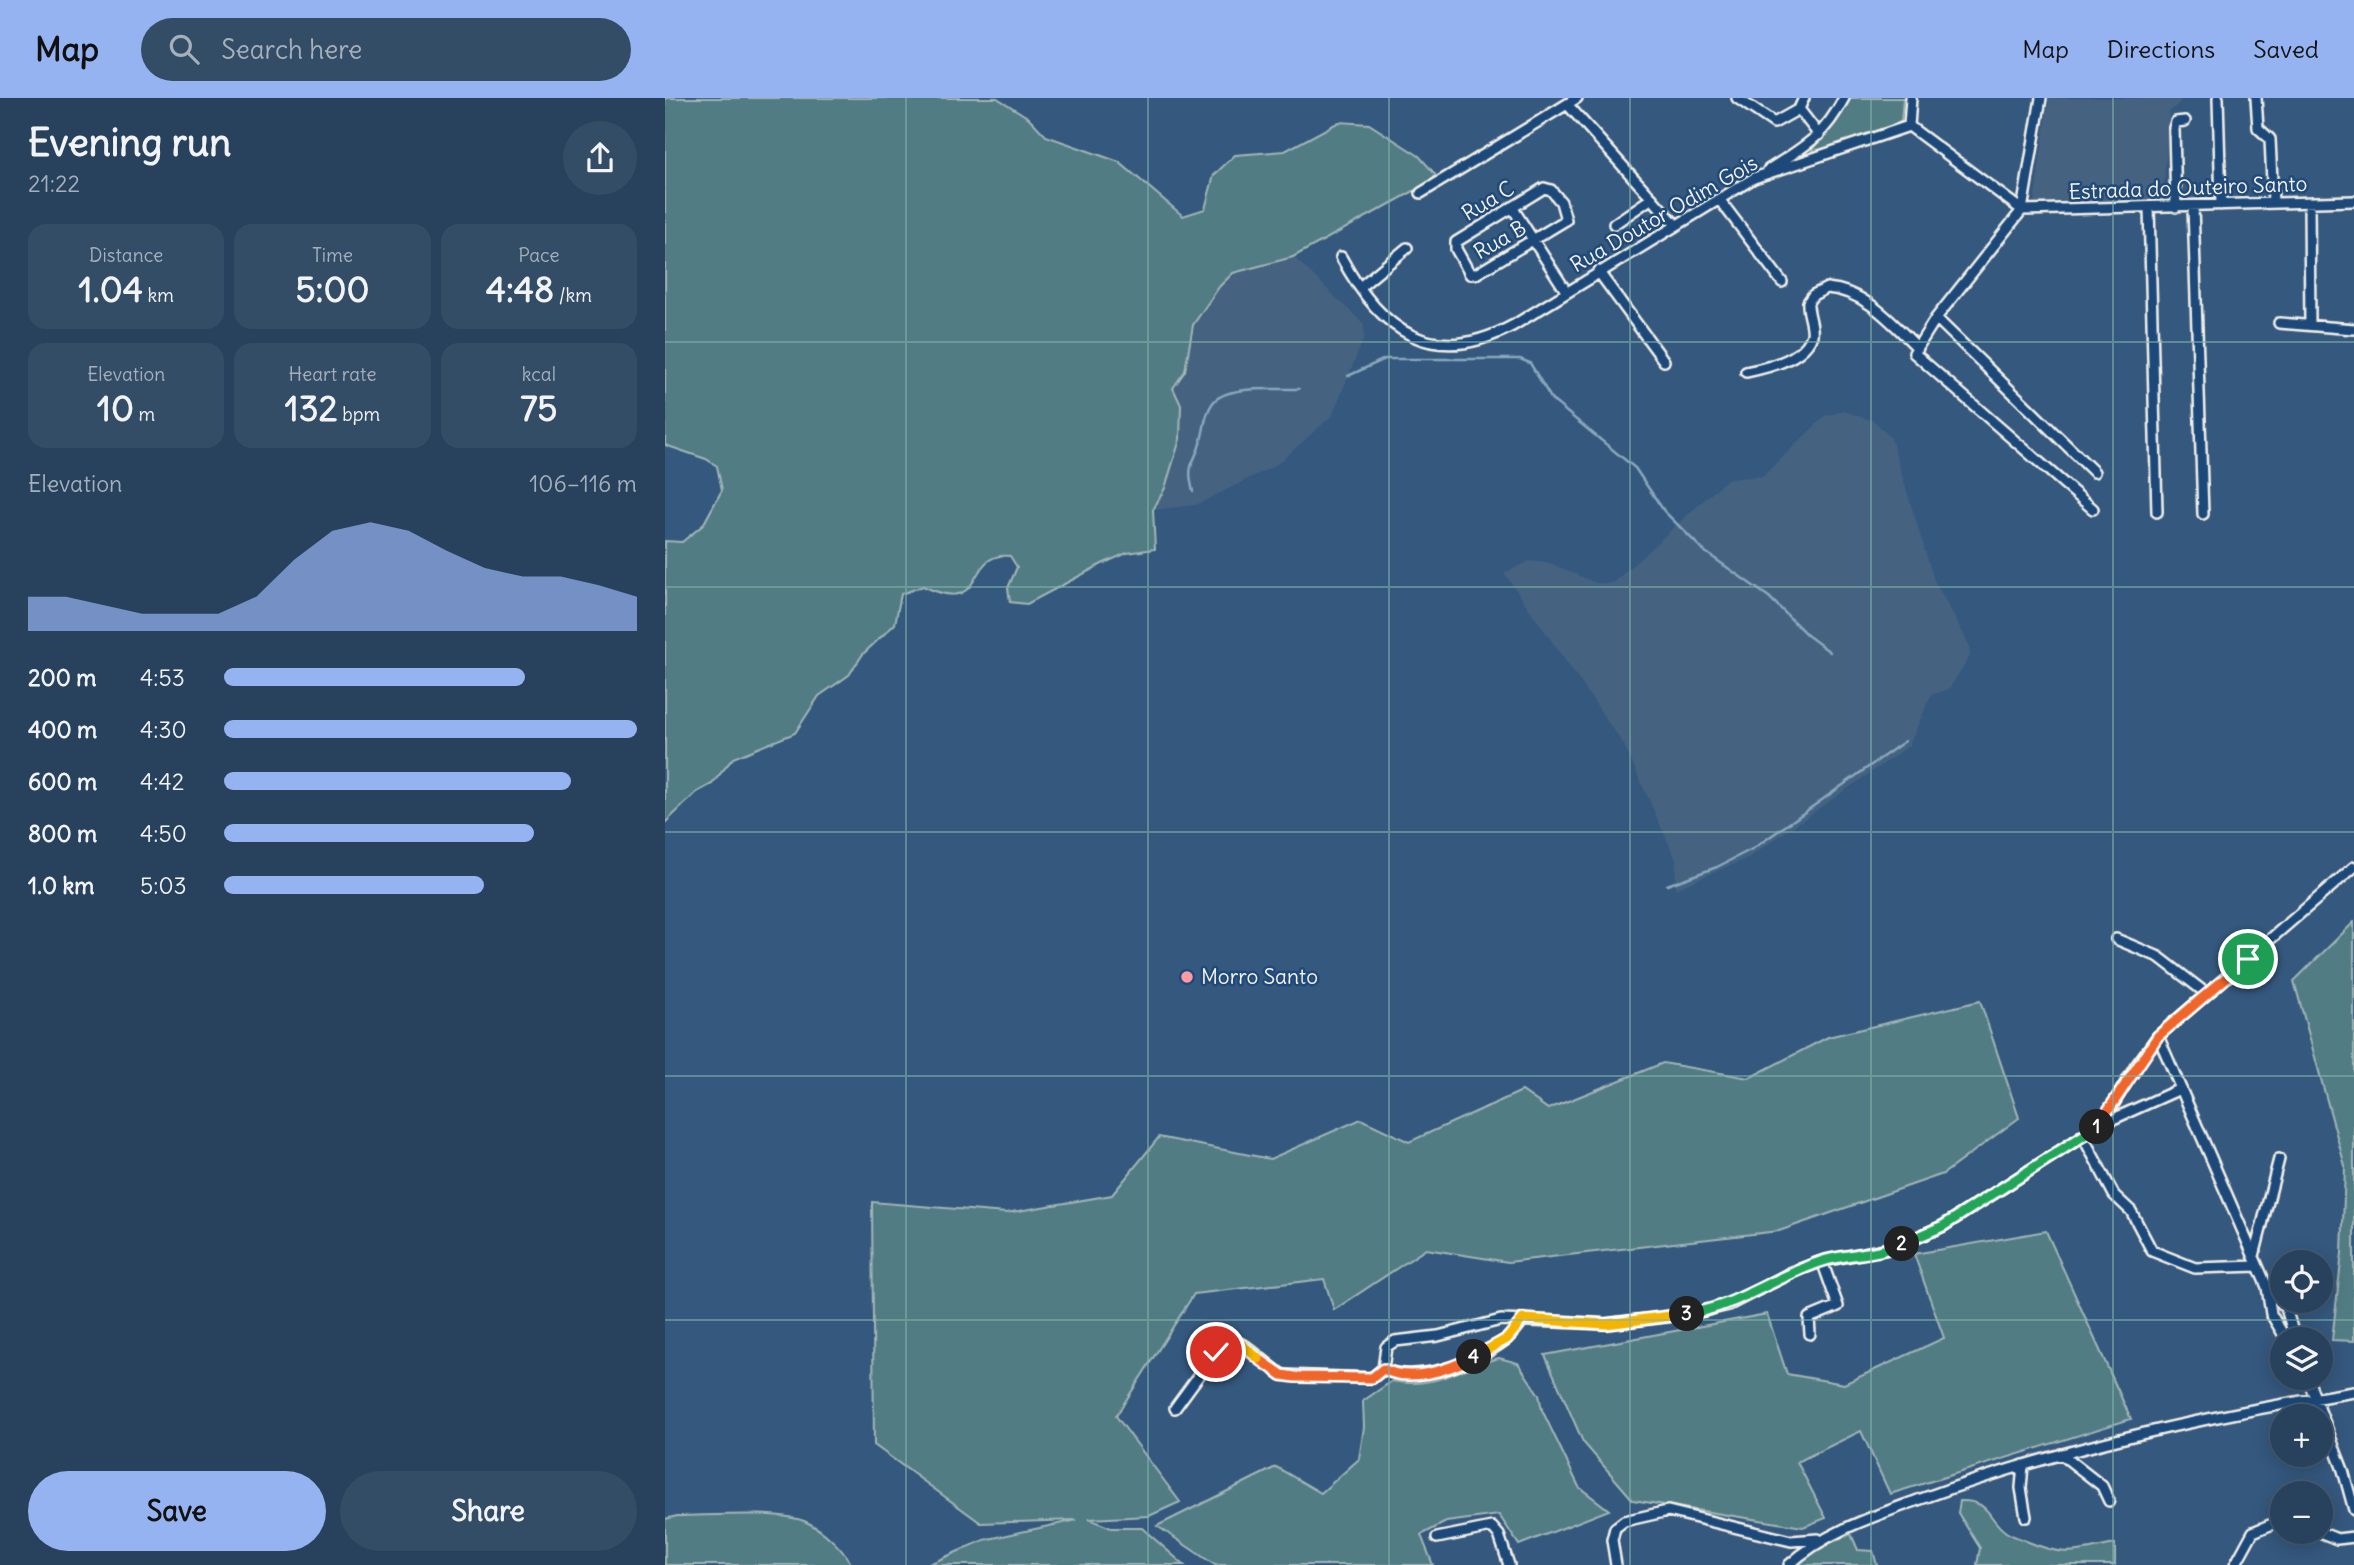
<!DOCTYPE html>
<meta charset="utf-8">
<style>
:root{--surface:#28425e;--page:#344d67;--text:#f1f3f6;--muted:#a5b0bc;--line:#445b73;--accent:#95b2f1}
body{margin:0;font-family:Delius,sans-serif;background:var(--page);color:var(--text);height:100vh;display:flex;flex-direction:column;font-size:26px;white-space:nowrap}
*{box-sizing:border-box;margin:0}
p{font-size:23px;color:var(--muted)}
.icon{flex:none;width:38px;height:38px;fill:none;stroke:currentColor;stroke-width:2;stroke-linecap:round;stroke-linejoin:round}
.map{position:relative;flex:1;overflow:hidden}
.details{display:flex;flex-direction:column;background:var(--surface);width:665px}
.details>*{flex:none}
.tools{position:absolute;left:1605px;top:1152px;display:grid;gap:14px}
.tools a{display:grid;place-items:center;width:63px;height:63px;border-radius:50%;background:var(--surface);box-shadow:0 4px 18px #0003,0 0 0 2px var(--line);font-size:35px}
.pin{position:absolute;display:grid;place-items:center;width:60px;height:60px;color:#fff;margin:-30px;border:4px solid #fff;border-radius:50%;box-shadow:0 2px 7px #0007}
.km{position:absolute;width:35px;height:35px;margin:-18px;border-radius:50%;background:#222;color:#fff;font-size:19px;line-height:35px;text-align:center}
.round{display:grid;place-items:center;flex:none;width:74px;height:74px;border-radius:37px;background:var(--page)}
.head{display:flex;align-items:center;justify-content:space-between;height:119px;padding:0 28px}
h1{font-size:38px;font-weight:700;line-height:52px}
.figures{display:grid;grid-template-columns:repeat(3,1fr);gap:10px;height:119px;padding:7px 28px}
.figures div{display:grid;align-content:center;border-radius:18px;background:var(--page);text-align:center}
.figures b{font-size:35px;font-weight:700}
.figures small{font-size:19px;font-weight:400}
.figures p{font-size:19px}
.chart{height:196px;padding:14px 28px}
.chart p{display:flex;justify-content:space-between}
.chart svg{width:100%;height:126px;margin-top:7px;fill:var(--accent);opacity:.7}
.action{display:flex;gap:14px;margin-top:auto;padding:14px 28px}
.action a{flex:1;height:80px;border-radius:42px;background:var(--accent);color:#111;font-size:28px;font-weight:700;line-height:80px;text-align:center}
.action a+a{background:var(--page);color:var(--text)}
ul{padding:0 28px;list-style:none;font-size:23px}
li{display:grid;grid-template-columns:112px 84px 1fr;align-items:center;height:52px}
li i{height:18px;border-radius:9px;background:var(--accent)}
header{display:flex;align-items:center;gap:42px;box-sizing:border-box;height:98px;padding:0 35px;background:var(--accent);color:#111}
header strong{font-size:33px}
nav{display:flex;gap:38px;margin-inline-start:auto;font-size:24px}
.search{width:490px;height:63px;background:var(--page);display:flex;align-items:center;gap:18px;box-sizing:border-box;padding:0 24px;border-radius:38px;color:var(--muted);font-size:26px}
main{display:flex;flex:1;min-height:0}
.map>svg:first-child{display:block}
.built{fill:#446281}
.green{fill:#517c84;stroke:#a2b6b6;stroke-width:2}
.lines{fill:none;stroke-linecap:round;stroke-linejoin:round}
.stream{stroke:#89a8bc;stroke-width:2.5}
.minor-casing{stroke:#f4f1e8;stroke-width:14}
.minor{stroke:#1f4a7a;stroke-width:9}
.split-1-casing{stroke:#fff;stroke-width:14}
.split-2-casing{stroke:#fff;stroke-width:14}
.split-3-casing{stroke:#fff;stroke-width:14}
.split-4-casing{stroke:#fff;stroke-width:14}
.split-5-casing{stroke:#fff;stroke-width:14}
.split-6-casing{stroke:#fff;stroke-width:14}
.split-1{stroke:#f0652b;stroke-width:9}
.split-2{stroke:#22a559;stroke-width:9}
.split-3{stroke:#22a559;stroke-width:9}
.split-4{stroke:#f5b400;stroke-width:9}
.split-5{stroke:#f0652b;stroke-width:9}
.split-6{stroke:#f5b400;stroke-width:9}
.grid{fill:none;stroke:#82b4ab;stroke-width:2;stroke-opacity:0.55}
.poi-dot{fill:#ff9aa2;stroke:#1f4a7a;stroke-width:2.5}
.labels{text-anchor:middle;stroke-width:5;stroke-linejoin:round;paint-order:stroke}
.street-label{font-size:21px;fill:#f4f1e8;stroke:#1f4a7a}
.poi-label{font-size:21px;fill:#f4f1e8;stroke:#1f4a7a;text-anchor:start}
</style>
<header>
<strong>Map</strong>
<div class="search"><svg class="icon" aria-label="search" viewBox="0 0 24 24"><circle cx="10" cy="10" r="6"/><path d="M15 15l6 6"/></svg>Search here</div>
<nav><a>Map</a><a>Directions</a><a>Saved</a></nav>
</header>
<main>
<section class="details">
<div class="head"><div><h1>Evening run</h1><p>21:22</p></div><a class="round"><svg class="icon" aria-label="share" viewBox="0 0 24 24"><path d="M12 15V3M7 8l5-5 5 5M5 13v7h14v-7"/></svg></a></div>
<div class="figures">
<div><p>Distance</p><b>1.04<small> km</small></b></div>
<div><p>Time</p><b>5:00</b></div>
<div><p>Pace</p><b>4:48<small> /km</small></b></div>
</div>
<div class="figures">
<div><p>Elevation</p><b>10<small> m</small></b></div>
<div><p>Heart rate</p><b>132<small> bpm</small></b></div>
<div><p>kcal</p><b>75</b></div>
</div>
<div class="chart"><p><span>Elevation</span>106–116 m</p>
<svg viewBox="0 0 160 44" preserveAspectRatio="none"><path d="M0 44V32L10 32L20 35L30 38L40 38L50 38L60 32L70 19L80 9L90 6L100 9L110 16L120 22L130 25L140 25L150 28L160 32V44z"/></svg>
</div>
<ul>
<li><b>200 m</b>4:53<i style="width:73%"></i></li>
<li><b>400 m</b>4:30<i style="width:100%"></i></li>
<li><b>600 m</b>4:42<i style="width:84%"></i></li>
<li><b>800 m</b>4:50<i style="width:75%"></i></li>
<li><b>1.0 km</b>5:03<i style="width:63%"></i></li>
</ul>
<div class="action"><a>Save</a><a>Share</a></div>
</section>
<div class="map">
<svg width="1689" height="1467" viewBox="0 0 1689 1467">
<rect width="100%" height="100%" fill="#35587e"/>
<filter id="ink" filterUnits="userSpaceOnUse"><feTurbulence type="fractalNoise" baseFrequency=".0143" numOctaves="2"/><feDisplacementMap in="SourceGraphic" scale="14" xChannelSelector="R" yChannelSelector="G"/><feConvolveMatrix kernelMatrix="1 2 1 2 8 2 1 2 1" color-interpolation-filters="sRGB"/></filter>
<g filter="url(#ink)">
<path class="built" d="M1384,0H1516L1515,5L1504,14L1498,102L1369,105Z
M612,143L699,226V240L667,318L611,367L531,407L480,413L436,347L541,180Z
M1179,313L1209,323L1226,340L1269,482L1304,546L1305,558L1284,591L1266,597L1244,648L1083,760L1010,791L1011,762L959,647L839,475L864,463L885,465L931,485H948L1062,381L1098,378L1160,318Z"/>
<path class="green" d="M0,0H332L364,20L381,38L454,64L518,118L540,111L549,77L570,57L620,53L674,24L704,26L754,58L770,76L769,82L628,159L568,175L554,189L528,227L520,273L508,290L516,307L515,341L500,390L488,412L490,451L462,455L437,466L362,506L345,504L343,490L352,469L345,458C297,453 325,520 258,488L236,496L230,526L198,556L184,577L154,598L130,635L68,660L47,686L32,694L0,725V443L17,444L38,427L57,392L52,368L41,361L0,347Z
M1181,0H1238L1236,24L1143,58L1172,18Z
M1689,824V1243L1667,1242L1677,1155L1680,1068L1629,883Z
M1315,903L1354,1020L1278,1076L1114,1133L843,1164L761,1151L669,1212L659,1181L529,1196L451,1318L515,1404L484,1418L424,1421L446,1430H477L519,1467H262L319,1442L412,1422L316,1425L209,1347L207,1104L341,1115L447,1097L494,1039L605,1061L696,1021L744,1044L857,993L883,1011L998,965L1084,980L1163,939Z
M1381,1133L1466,1321L1225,1396L1196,1333L1132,1364L1161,1420L1138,1429L968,1402L918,1344L880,1257L1102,1216L1122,1276L1179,1286L1279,1240L1249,1156Z
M834,1260L853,1265L874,1297L877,1312L914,1389L944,1412L854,1447L834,1417L781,1424L756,1437L768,1467H550L492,1428L611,1369L656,1395L694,1361L699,1329L698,1303L727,1283C771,1292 794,1269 834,1260Z
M1295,1403C1326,1402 1322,1421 1341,1434C1346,1438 1355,1440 1361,1443C1402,1460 1408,1454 1450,1446V1467H1312L1315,1450L1293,1415Z
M12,1418C45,1418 109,1412 139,1423C158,1431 177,1450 187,1467H0V1421Z
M1186,1436L1193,1452L1208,1453L1212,1467H1132L1153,1450Z"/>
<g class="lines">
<path class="stream" d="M683,278L720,261H855L865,265L887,302L970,370L999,413L1039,453L1104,499L1142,537L1165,554
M528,393C520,364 531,365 536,342C540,329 539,318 547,306C559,286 613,292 634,291
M1002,787L1052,769L1089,750L1240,643"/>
<g class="minor-casing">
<path id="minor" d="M1072,0L1109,25L1134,11L1139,0
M1376,0L1357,112L1271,220L1249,255L1428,411
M1553,0L1556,107
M1591,0L1593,30L1605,41L1608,105
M902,6L1010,126
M1134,11L1154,37
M1244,28L1246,0
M1103,72C1139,49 1159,39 1179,0
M879,90L886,92L896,104L901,122L811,176H805L791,151V144Z
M756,95L912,0
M1054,101L1117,184
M1644,105L1645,227
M1528,108L1538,416
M847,109L901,193
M1484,109L1492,414
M1511,109L1509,30L1511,24L1520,23
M1357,112L1689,103
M949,126L987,100
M676,159C716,234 768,271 849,227L1089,80L1244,28L1357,112
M933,173L999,263
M695,189L742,150
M1271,220L1429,374
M1614,225L1689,231
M1081,274C1102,270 1140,261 1147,237C1149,227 1142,215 1143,204L1148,197L1162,190C1201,193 1227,225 1253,250
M1451,841L1494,859L1542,896
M1493,938L1602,1189L1606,1216L1621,1241
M1437,1026L1515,991
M1417,1037L1449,1097L1466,1113L1487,1153L1530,1170L1593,1168
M1589,1158L1614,1061
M1602,1189L1621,1210L1630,1241
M1145,1236L1144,1220L1173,1208L1157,1163
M718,1271C753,1289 842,1257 858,1221
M1642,1279L1678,1372L1689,1412
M510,1310L551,1254L567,1244L581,1248L617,1277L707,1280L718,1271L721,1249L730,1243L773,1238L836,1222L941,1226L1025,1216L1064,1207L1127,1174L1157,1163L1231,1149L1278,1128L1437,1026L1470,969L1493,938L1689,769
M1396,1356L1437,1388L1444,1403
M1358,1367L1356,1390L1361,1419
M1652,1433L1672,1441L1689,1439
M772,1440L827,1429L834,1437L844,1467
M951,1467L947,1442L950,1430L959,1423L1003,1413L1126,1443L1153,1441
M1124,1467C1161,1433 1210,1418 1256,1401C1396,1350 1542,1318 1689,1294
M1570,1467L1588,1434L1617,1422"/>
</g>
<use href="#minor" class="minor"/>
</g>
</g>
<g class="lines" filter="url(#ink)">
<g class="split-1-casing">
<path id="split-1" d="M1432,1029L1493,938L1583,861"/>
</g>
<g class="split-2-casing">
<path id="split-2" d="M1237,1146L1278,1128L1432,1029"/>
</g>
<g class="split-3-casing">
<path id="split-3" d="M1022,1216C1072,1209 1111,1178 1158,1163C1184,1155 1212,1157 1237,1146"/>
</g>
<g class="split-4-casing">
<path id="split-4" d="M809,1259L842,1241L858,1221L941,1226L1022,1216"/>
</g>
<g class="split-5-casing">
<path id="split-5" d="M594,1261L617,1277L630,1279L707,1280L718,1271C745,1285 783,1272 809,1259"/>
</g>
<g class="split-6-casing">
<path id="split-6" d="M551,1254L560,1247L575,1245L594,1261"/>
</g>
<use href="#split-1" class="split-1"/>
<use href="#split-2" class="split-2"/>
<use href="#split-3" class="split-3"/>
<use href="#split-4" class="split-4"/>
<use href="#split-5" class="split-5"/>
<use href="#split-6" class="split-6"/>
</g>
<path class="grid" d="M241,0V1467M483,0V1467M724,0V1467M965,0V1467M1206,0V1467M1448,0V1467M0,244H1689M0,489H1689M0,734H1689M0,978H1689M0,1222H1689"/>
<circle class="poi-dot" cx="522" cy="879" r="7"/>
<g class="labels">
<g class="street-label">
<text transform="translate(1523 90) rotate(-2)" y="7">Estrada do Outeiro Santo</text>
<text transform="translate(823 103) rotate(-31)" y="7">Rua C</text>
<text transform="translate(999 116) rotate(-30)" y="7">Rua Doutor Odim Gois</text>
<text transform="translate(835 142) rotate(-30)" y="7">Rua B</text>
</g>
<g class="poi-label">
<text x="536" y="886">Morro Santo</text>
</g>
</g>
</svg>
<div class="tools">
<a><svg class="icon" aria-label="locate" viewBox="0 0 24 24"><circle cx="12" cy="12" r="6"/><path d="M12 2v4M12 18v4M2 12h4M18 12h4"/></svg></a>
<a><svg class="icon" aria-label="layers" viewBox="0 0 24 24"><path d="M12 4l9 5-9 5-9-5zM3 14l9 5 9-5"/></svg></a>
<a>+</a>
<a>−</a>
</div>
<div class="pin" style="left:1583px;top:861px;background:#1e9e55"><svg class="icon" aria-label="arrive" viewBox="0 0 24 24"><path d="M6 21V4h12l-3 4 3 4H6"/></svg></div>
<div class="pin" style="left:551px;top:1254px;background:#d93025"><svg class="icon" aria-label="check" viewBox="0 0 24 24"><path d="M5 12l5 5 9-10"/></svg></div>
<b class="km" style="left:1432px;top:1029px">1</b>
<b class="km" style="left:1237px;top:1146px">2</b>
<b class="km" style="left:1022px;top:1216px">3</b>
<b class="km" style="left:809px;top:1259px">4</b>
</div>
</main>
